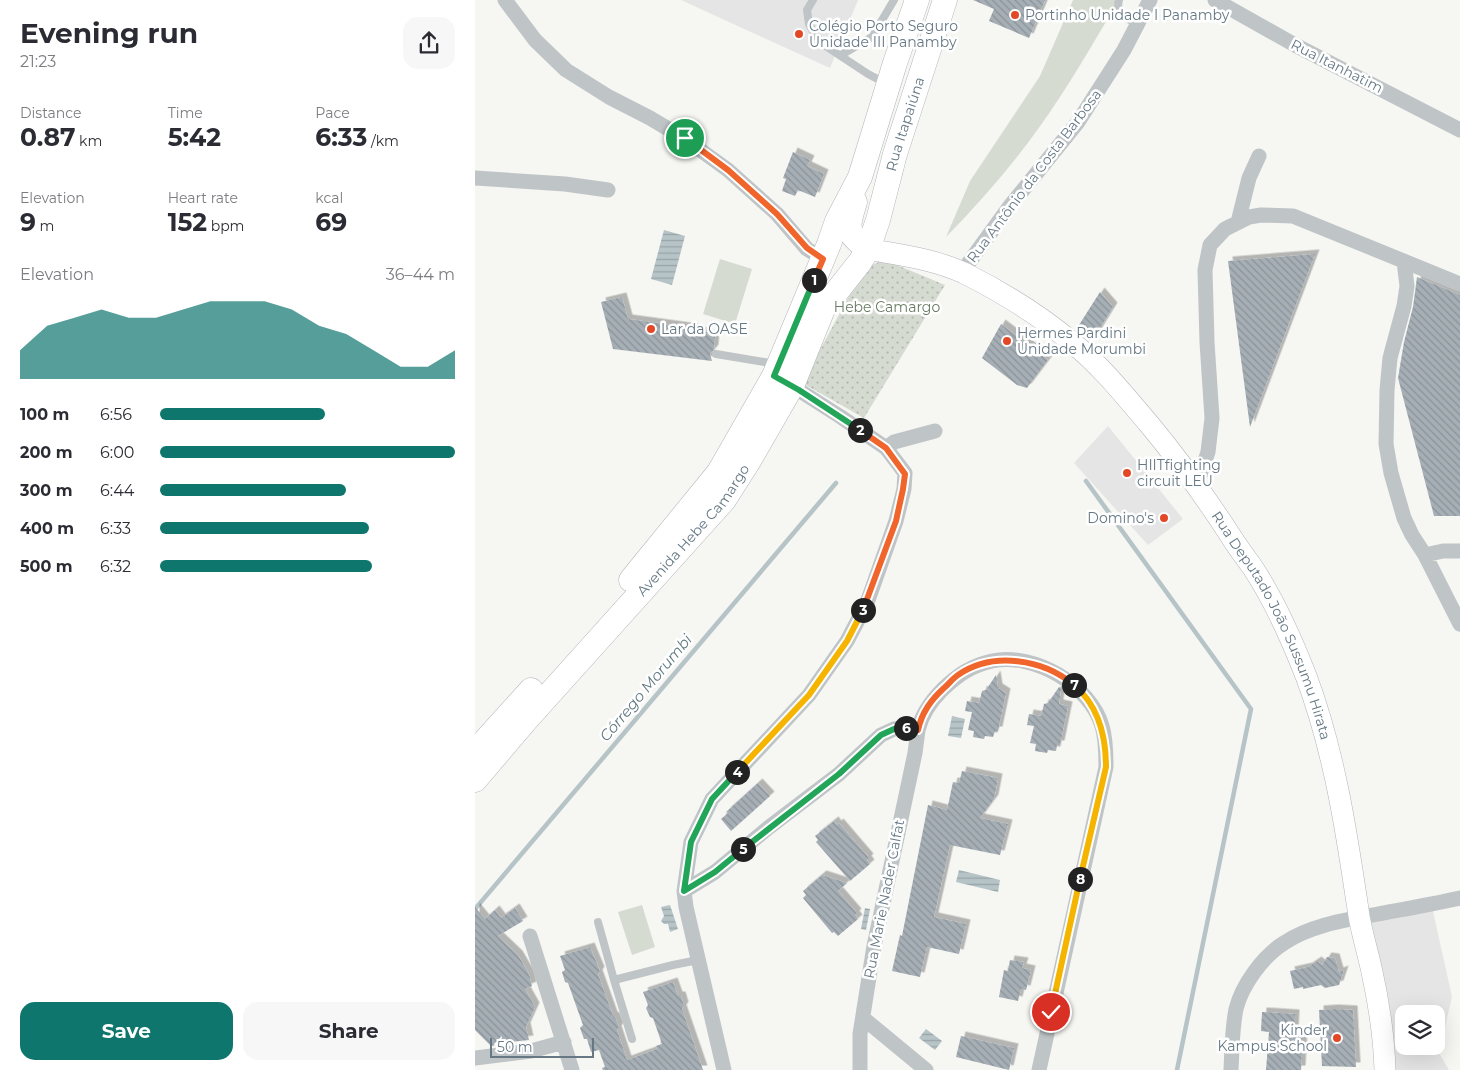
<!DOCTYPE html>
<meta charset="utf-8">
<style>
:root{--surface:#fff;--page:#f7f7f7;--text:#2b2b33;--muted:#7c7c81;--accent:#0f766e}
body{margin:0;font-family:Montserrat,sans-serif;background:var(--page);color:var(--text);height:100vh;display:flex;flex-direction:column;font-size:19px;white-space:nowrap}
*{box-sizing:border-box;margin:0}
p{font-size:16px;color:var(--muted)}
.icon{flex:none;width:28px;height:28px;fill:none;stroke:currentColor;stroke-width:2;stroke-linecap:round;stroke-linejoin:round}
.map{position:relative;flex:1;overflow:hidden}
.side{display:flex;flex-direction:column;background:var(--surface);width:475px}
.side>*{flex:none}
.tools{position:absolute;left:920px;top:1005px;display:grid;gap:10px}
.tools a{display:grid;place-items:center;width:50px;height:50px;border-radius:10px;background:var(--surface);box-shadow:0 5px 20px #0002;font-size:25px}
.scale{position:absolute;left:15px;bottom:12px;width:104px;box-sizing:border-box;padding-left:5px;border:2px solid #657884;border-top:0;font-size:14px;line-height:18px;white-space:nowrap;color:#657884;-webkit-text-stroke:4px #fff;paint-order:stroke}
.pin{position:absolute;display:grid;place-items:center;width:42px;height:42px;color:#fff;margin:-21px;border:2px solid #fff;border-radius:50%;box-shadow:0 1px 5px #0007}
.km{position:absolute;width:25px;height:25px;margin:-12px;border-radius:50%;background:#222;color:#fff;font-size:14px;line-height:25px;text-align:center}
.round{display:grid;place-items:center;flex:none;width:52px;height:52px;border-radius:15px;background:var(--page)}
.headline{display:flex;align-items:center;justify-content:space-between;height:85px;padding:0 20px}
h1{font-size:28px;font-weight:700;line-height:38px}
.figures{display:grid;grid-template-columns:repeat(3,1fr);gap:8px;height:85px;padding:5px 20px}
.figures div{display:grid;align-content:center}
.figures b{font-size:25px;font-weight:700}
.figures small{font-size:14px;font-weight:400}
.figures p{font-size:14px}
.chart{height:140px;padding:10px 20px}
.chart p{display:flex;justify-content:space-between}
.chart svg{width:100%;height:90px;margin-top:5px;fill:var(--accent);opacity:.7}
.primary-button{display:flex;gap:10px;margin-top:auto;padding:10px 20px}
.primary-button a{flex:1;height:58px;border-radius:15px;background:var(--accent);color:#fff;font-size:20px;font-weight:700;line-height:58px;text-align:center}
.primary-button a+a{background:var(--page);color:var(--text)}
ul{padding:0 20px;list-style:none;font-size:16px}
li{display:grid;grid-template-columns:80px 60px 1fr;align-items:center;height:38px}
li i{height:12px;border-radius:6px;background:var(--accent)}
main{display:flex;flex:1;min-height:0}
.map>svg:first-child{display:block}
.built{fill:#e4e5e4;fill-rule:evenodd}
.green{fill:#d6dbd2}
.garden{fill:url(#garden-dots)}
.water{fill:url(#water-rules)}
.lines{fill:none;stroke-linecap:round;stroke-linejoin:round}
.stream{stroke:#b6c4c7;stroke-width:4.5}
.building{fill:url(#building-back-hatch);filter:url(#shadow)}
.secondary-casing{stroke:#b2b8bc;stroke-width:22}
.primary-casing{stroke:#b1b6ba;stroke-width:25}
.service{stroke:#bfc4c7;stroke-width:8}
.minor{stroke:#bfc4c7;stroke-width:15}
.secondary{stroke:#fff;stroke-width:21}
.primary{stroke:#fff;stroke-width:24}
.split-1-casing{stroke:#fff;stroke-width:10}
.split-2-casing{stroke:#fff;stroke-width:10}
.split-3-casing{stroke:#fff;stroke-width:10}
.split-4-casing{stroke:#fff;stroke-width:10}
.split-5-casing{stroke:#fff;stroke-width:10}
.split-6-casing{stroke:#fff;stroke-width:10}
.split-7-casing{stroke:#fff;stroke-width:10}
.split-8-casing{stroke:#fff;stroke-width:10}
.split-9-casing{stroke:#fff;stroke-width:10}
.split-1{stroke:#f0652b;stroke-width:6}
.split-2{stroke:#22a559;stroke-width:6}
.split-3{stroke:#f0652b;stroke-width:6}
.split-4{stroke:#f5b400;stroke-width:6}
.split-5{stroke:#22a559;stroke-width:6}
.split-6{stroke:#22a559;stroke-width:6}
.split-7{stroke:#f0652b;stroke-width:6}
.split-8{stroke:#f5b400;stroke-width:6}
.split-9{stroke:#f5b400;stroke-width:6}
.poi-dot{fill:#e34826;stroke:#fff;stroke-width:2}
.labels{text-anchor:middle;stroke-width:5;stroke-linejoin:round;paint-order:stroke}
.poi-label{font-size:14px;fill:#657884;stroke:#fff;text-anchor:start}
.street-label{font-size:14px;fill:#657884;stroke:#fff}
.park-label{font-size:14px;fill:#6a7b64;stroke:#fff}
.water-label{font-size:15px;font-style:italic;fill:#617a81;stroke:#fff}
</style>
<main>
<section class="side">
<div class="headline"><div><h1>Evening run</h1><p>21:23</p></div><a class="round"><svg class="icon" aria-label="share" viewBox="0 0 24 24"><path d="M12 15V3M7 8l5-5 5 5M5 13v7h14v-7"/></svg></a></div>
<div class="figures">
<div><p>Distance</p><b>0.87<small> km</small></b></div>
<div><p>Time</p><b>5:42</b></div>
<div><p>Pace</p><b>6:33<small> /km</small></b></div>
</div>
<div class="figures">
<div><p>Elevation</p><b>9<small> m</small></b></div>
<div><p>Heart rate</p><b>152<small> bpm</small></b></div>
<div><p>kcal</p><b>69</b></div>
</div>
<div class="chart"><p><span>Elevation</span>36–44 m</p>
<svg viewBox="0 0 160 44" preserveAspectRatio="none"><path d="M0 44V30L10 18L20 14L30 10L40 14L50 14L60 10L70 6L80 6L90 6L100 10L110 18L120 22L130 30L140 38L150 38L160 30V44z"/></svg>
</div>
<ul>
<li><b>100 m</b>6:56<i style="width:56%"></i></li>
<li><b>200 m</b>6:00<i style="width:100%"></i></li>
<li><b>300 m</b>6:44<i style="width:63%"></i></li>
<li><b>400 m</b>6:33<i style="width:71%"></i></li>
<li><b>500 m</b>6:32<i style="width:72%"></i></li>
</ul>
<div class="primary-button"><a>Save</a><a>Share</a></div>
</section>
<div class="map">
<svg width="985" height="1070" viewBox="0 0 985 1070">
<defs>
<pattern id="garden-dots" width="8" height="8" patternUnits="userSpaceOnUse" patternTransform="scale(1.25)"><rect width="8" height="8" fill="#d6dbd2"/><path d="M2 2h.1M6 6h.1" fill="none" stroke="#b1b6b0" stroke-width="1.8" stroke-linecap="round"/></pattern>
<pattern id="water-rules" width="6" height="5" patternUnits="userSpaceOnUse" patternTransform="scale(1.25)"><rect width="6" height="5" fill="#b6c4c7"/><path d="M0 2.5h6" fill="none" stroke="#98a4a7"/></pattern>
<pattern id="building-back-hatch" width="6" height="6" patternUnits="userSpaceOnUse" patternTransform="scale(1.25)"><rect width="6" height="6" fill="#a6afb5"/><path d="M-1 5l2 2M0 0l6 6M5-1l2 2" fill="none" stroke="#8b9399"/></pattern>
<filter id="shadow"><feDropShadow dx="4.5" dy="-4.5" stdDeviation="0" flood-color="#0004"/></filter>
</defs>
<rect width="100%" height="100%" fill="#f6f6f3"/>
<path class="built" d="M206,0H383L355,68Z
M633,426L708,519L673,545L599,463Z
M957,907L977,997L964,1053L974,1070H913L890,917ZM929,1014H961V1046H929Z"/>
<path class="green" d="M598,0H644C618,43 593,88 563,129C536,167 504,203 471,237L495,181L565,76Z
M245,259L277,269L260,324L228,314Z
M167,905L180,947L157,955L143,912Z"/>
<path class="garden" d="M406,261L417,263L470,285L389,418L327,383L386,274L397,265Z"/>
<path class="water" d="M189,230L210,236L197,285L176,279Z
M477,716L490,719L486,738L473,736Z
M484,870L525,880L523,892L481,882Z
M195,905L203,929L195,932L193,924H189L186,921L189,916L186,907Z
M390,908L395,909L391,930L386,929Z
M451,1029L467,1041L460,1050L444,1038Z"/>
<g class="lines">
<path class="stream" d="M611,481L776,709L702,1070
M0,909L361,483"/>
</g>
<path class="building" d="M498,0H570L554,38L514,21L519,9Z
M318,152L335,160L332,166L349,174L340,197L323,190L320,196L307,191L311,179L308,178Z
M840,254L775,427L753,261Z
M942,277L985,295V516H959L923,378L929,342L938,307Z
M625,292L638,307L619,338L604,325Z
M147,297L153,319L219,328L218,331L233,332L232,335L240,336L239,349L235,354L237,361L138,349L126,302Z
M526,324L573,360L552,388L542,385L507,358Z
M521,675L523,688L531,693L523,731H520L518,737L510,736L509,739L498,737L499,731L493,730L497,712L490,711L492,701L504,703L507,691L511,690Z
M584,687L586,688L584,704L593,706L585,745H582L581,751L573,750L572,753L560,751L561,744L555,743L559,726L552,725L554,714L566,716L569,704L573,703Z
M487,771L523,778L519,799L505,818L533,824L525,855L475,845L459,917L491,924L484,954L452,947L445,977L417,971L425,935L427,936L453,805L472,810L478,782L484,783Z
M283,783L295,796L256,831L246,819L253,813L251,812Z
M359,821L362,825L364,823L394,858L392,860L395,864L375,881L341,842L343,840L340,836Z
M347,875L372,883L363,891L382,913L380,915L383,919L363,936L359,932L357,933L328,898L331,895L328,891Z
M0,907L10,919L20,910L26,918L40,908L48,921L23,936L43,955L54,974L57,986L50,989L60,1007L51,1027L54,1040L35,1042L16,1046L0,1030Z
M115,947L125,971L123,974L138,1016L140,1017L144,1027L142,1030L152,1060L182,1049L181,1046L187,1044L178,1018L175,1017L171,1008L173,1005L168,992L198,982L203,996H206L209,1006L207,1009L228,1070H128L127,1068L130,1067L124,1050L116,1052L112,1039H109L105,1028L108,1025L93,983L90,982L87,972L90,970L85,956Z
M852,957L860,958L864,972L869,970L864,985L850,988L846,985L828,989V987L819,989L815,971L833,967L842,961L847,965Z
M535,960L549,962L547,968L556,970L551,990L546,989L543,1001L524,997L529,970L533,971Z
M859,1009L878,1010L881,1067L847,1066L844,1010Z
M787,1012L820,1014L819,1035H828L826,1070H791L794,1032L786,1031Z
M486,1036L539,1048L534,1070L481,1057Z"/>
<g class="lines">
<g class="secondary-casing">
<g id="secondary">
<path id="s1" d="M393,249C425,255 459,259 489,273C527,292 566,316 599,344C627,367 650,396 674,424C704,460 731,498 757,538C763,548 771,558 778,568C799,600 817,640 831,676C860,753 872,835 884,916C887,934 893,953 897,972C904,1004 909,1037 910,1070"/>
</g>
</g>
<g class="primary-casing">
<g id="primary">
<path d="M380,202C372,228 370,232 393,249"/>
<path d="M156,580L244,472L299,376L354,244L362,221L385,177L420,63L442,0"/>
<path d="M0,752L56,690"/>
<path id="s2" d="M0,780L52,719L249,500L275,459L317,386L348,309L385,262L393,249L403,220L420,154L470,0"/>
</g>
</g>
<path class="service" d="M338,0L332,10L334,24L339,33L349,45L393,74L412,84
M644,0C640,14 651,18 662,24
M366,55L397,37L419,0
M241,354L301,364
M123,922L139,980L198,965L223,960
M139,980L157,1039"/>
<path class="minor" d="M30,0L60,40L91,70L134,97L175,118L210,139L253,170L302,214L332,249L348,259
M740,0L820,45L985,130
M0,178L90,184L133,190
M763,222L774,178L784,156
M929,261L932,286L929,306L915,358L912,390L911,444L916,473L929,518L937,535L950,555L985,624
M487,272L535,206L603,122L649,50L675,0
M311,382L366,417L411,448L419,442L460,431
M722,485L733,452L737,418L732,342L730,270L735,245L750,229L774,217L786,215L818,216L985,284
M950,555L968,551H985
M209,891L240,872L293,828L364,774L406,735L419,729L427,728L443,730C447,713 456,701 468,689C484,674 496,666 517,661C559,652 615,685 627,726C631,739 631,754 631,767L564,1070
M55,936L97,1070
M388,1018L451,1070
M0,1058L56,1051L89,1042
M249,1070L211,907L209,891L216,842L237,799L334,695L372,641L392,603L421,521L429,489L430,473L411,448
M385,1070V1034L399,946L440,753L443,730
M756,1070C757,1050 757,1029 761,1009C767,985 788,956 809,943C836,925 871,920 903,914C930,909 958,904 985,898"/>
<use href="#secondary" class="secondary"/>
<use href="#primary" class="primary"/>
</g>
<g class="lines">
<g class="split-1-casing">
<path id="split-1" d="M210,138L253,170L302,214L332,248L348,259L339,280"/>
</g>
<g class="split-2-casing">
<path id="split-2" d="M339,280L299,376L324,390L385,430"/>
</g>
<g class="split-3-casing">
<path id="split-3" d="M385,430L411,448L430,474L428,489L421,521L388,610"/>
</g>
<g class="split-4-casing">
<path id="split-4" d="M262,772L334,695L372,641L388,610"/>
</g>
<g class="split-5-casing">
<path id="split-5" d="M262,772L237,799L216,842L209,891L240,872L268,849"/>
</g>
<g class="split-6-casing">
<path id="split-6" d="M268,849L364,774L406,735L419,729L431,728"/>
</g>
<g class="split-7-casing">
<path id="split-7" d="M431,728L443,730C447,712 456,700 469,688C474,684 478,678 483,675C518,651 568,659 599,685"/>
</g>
<g class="split-8-casing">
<path id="split-8" d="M599,685C624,706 631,736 631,767L605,879"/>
</g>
<g class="split-9-casing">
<path id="split-9" d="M576,1012L605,879"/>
</g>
<use href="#split-1" class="split-1"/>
<use href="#split-2" class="split-2"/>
<use href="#split-3" class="split-3"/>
<use href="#split-4" class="split-4"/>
<use href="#split-5" class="split-5"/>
<use href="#split-6" class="split-6"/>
<use href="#split-7" class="split-7"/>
<use href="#split-8" class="split-8"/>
<use href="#split-9" class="split-9"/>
</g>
<g class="poi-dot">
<circle cx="540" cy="15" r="5"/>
<circle cx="324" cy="34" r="5"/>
<circle cx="176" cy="329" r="5"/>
<circle cx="532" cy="341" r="5"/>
<circle cx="652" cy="473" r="5"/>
<circle cx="689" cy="518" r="5"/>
<circle cx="862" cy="1038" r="5"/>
</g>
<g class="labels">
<g class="poi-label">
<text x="550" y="20">Portinho Unidade I Panamby</text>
<text x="334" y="31">Colégio Porto Seguro<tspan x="334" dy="16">Unidade III Panamby</tspan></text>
<text x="186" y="334">Lar da OASE</text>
<text x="542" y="338">Hermes Pardini<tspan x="542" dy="16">Unidade Morumbi</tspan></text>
<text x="662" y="470">HIITfighting<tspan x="662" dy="16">circuit LEU</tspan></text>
<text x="679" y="523" text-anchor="end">Domino's</text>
<text x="852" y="1035" text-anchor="end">Kinder<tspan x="852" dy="16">Kampus School</tspan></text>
</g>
<g class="street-label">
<text transform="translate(862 66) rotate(27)" y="5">Rua Itanhatim</text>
<text dy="5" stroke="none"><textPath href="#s2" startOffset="796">Rua Itapaiúna</textPath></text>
<text transform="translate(559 176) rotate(-53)" y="5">Rua Antônio da Costa Barbosa</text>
<text dy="5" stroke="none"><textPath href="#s2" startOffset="332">Avenida Hebe Camargo</textPath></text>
<text dy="5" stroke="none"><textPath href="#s1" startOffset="578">Rua Deputado João Sussumu Hirata</textPath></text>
<text transform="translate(409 899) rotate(-79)" y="5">Rua Marie Nader Calfat</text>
</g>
<g class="park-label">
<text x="412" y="312">Hebe Camargo</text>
</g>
<g class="water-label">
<text transform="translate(171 688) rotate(-50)" y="5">Córrego Morumbi</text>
</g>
</g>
</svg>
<div class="tools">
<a><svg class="icon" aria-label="layers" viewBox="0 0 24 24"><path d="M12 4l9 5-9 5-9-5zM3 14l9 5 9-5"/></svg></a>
</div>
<div class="scale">50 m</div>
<div class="pin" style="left:210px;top:138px;background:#1e9e55"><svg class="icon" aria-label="arrive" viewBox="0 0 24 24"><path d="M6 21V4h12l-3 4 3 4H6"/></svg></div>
<div class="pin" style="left:576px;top:1012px;background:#d93025"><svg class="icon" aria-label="check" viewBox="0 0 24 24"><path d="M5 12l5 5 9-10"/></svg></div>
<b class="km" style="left:339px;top:280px">1</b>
<b class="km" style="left:385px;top:430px">2</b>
<b class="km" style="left:388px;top:610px">3</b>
<b class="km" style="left:262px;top:772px">4</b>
<b class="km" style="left:268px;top:849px">5</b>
<b class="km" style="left:431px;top:728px">6</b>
<b class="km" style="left:599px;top:685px">7</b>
<b class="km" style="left:605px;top:879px">8</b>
</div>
</main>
